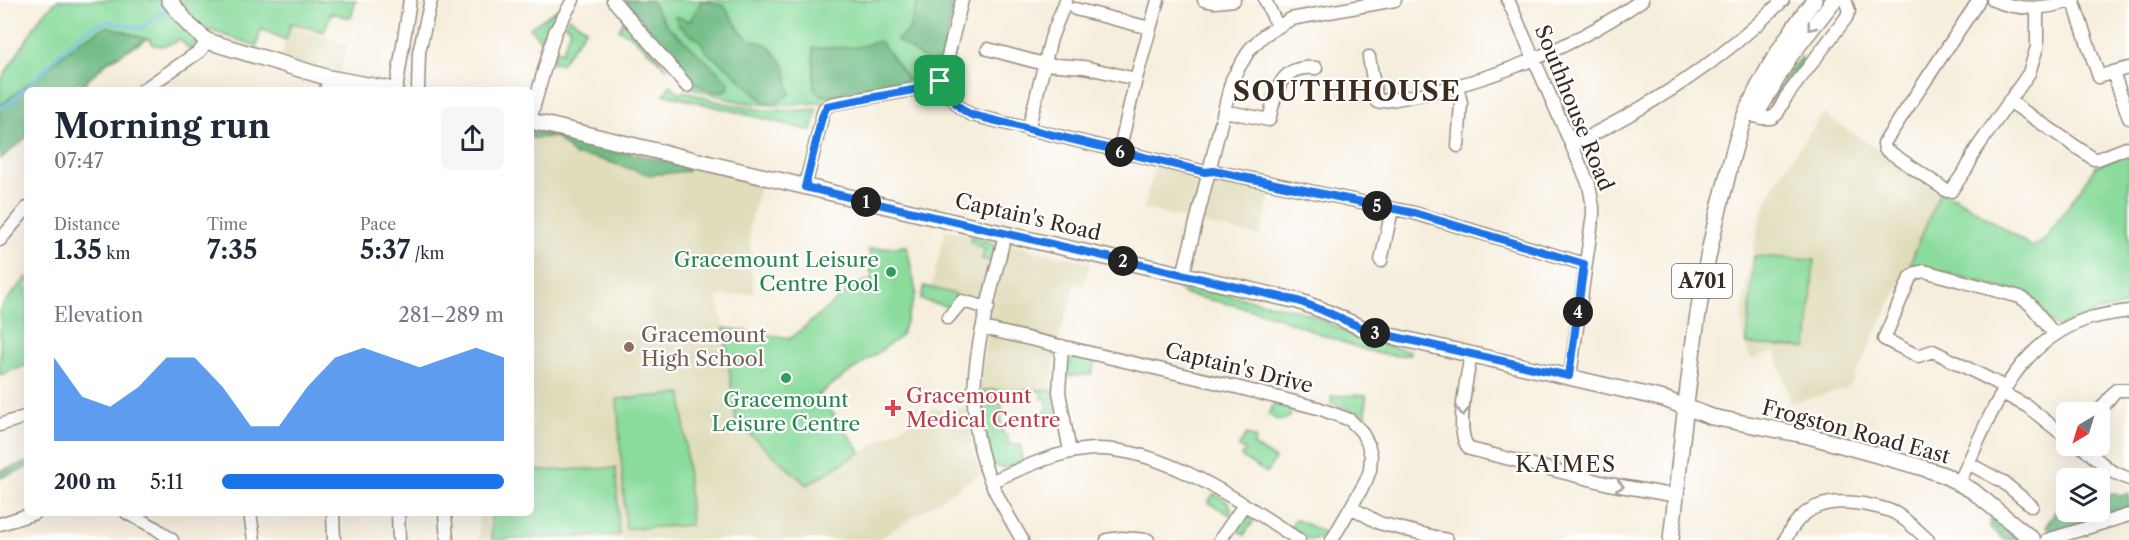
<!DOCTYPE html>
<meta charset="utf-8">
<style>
:root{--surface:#fff;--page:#f6f6f7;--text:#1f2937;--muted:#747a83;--accent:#1a73e8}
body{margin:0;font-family:"Libre Caslon Text",serif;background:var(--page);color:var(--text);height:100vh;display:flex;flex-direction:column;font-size:22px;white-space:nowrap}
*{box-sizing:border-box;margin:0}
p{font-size:20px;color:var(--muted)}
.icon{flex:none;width:33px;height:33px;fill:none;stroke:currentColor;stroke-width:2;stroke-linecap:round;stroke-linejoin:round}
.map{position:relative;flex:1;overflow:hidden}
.drawer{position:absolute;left:24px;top:87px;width:510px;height:429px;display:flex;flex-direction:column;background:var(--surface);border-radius:9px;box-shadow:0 6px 24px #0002}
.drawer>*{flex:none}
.needle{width:39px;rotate:218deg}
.tools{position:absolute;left:2056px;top:402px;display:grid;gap:12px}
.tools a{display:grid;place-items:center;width:54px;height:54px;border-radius:9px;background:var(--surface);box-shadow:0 6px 24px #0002;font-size:30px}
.pin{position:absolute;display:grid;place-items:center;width:51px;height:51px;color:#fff;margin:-26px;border-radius:12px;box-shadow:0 3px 9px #0006}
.km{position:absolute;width:30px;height:30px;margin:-15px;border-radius:50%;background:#222;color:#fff;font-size:16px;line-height:30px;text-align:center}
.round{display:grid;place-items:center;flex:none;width:63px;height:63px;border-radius:9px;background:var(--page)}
.summary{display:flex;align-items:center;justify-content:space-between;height:102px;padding:0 30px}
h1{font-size:33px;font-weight:700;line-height:45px}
.figures{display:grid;grid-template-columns:repeat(3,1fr);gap:9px;height:102px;padding:6px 30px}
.figures div{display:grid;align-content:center}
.figures b{font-size:26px;font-weight:700}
.figures small{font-size:16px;font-weight:400}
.figures p{font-size:16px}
.chart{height:168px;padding:12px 30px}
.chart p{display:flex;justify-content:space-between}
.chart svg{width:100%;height:108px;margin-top:6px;fill:var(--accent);opacity:.7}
ul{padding:0 30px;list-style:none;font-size:20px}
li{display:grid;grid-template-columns:96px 72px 1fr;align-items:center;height:45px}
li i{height:15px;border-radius:8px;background:var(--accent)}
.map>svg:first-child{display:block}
.built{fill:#e0ddbb}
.green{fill:#8adb9c;stroke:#62825d;stroke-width:1.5}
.forest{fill:#6fbb84;stroke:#557251;stroke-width:1.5}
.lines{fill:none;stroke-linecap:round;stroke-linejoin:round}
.stream{stroke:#73bdec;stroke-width:3}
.minor-casing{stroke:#988c7e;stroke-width:15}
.major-casing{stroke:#988c7e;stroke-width:18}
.minor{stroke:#fff;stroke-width:12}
.major{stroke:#fff;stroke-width:15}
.oneway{stroke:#a79f9a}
.route-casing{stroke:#fff;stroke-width:12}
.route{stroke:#1a73e8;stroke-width:8}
.leisure-dot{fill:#2e9e5b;stroke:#fff;stroke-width:2}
.education-dot{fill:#8d6e63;stroke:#fff;stroke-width:2}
.health-dot{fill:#e0444e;stroke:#fff;stroke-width:2}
.labels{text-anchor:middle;stroke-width:4.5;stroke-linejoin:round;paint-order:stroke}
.shield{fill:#fff;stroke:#766a62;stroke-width:1.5}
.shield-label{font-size:20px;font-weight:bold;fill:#3b2a1e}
.street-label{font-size:21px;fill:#3b2a1e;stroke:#fff}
.leisure-label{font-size:21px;fill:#27864d;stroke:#fff;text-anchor:end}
.education-label{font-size:21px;fill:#785e54;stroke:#fff;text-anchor:start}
.health-label{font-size:21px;fill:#be3a42;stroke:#fff;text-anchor:start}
.neighbourhood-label{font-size:22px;letter-spacing:1.5px;fill:#3b2a1e;stroke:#fff}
.district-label{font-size:27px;font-weight:bold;letter-spacing:1.5px;fill:#3b2a1e;stroke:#fff}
</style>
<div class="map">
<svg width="2129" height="540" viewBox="0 0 2129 540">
<rect width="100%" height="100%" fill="#fff"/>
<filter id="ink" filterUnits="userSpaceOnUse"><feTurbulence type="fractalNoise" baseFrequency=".0167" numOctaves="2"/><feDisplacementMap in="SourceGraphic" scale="12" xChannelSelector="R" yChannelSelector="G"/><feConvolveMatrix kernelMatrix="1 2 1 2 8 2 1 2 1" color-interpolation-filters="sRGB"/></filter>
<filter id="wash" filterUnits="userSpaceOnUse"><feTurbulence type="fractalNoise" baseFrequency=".008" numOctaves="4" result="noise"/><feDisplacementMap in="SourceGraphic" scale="24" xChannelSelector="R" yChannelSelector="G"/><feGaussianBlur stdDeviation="1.35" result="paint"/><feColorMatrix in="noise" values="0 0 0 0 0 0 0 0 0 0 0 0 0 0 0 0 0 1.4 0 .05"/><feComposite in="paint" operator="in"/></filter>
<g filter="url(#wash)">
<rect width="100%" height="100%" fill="#f6eedd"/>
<path class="built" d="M290,26L347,44L339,77L280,60Z
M1823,113L1940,192L1910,263L1851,384L1846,389L1791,403L1775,352L1751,359L1743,338L1741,319L1747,279L1760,221L1769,195L1780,176Z
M531,129L761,182L749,228L754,293L717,297L724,328L736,422L807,485L932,409L967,408L968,413L965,414L966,421L969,422L973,450L981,473L878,540H479L478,513H531Z
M1156,163L1272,187L1260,237L1144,209Z
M945,229L1090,263L1084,286L1075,285L1055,354L1052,390H978L992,303L931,288Z"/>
<path class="green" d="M58,0H356L351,18L331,13L324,32L291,23L286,40L261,29L257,46L206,29L190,50L180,39C171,45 165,47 154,45L149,38L107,62L77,90H27V137L0,159V81L42,15Z
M625,0H955L940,69L927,83L824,103L774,105L755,104L731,100L689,87L694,82Z
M563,5L550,28L544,45L530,28Z
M569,17L586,29L561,64L552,62L555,50L562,52L571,28L565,25Z
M624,19L667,68L630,35L619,30Z
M671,85L679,93L686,91C731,108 767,113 815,109L817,110L812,131L664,94Z
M2129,153V305L2099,311L2057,328L2025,295L1910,263L1940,192L1955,197L2032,247L2044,241L2096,166Z
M971,236L992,243L996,251L993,262L982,259L985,248L972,244L970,240Z
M907,246L916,293L901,336L819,394L861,452L807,485L736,422L724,328L791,338L854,286L872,279L869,249Z
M1754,256L1814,260L1807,348L1747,344Z
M27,277V365L0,375V308Z
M1178,284L1297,310L1312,315L1361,339L1410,351V354C1383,364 1304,326 1274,316C1245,307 1214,301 1184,294L1179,289Z
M924,286L956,294L953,308L921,300Z
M1079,357L1095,360L1092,375L1065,376C1066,366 1067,358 1079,357Z
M982,390H1052L1057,422L1040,423L1038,420H1041L1042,412H1047V399H1042L1041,391H1029V399L1003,398V403H986L981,400Z
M682,394L691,525L626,529L617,399Z
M1366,395V424L1351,410L1331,404V396Z
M1274,404L1292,409L1290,417L1280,421L1268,415Z
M986,406H1002L1001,426L1003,427V435L1008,436V444L1021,445L1022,461C1011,466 1000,473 991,462L981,408Z
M1247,434L1256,439L1253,445L1275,459L1267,473L1241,457L1245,450L1238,447Z
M616,468L619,535L492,540L491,513H531V471Z
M1214,494C1224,499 1234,503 1230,515L1208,502Z
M1248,517L1255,519L1244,535L1235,529L1240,521Z
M1295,519L1326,533L1323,538L1310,540L1290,528Z"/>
<path class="forest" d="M625,0H650L667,25L729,82L728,89C716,95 706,89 695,83Z
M702,0L724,6L741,32L751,40L768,45L785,66L790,94L774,105L764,102L729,69L705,51L701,42L679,26L675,16L690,21Z
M918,0H955L942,59L930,63L897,40L909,30Z
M108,26L146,39L107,62L77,90H27V137L0,159V106L80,41Z
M880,41L909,80L823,96L814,89L813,48L857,47Z
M1802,57L1803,62L1774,108L1771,106L1788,72Z
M531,130L688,166V171L650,175L593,157L575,156L556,137L531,138Z
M27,462V468L0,478V471Z
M2111,493L2121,496L2129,493V513L2056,534L2046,526L2056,511L2067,508V512H2100V497Z
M1992,516L2018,540H2005L1989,527Z"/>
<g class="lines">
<path class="stream" d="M0,108L10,103L81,33L107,21L140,28L168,8"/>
</g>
</g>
<g filter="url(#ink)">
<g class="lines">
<g class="minor-casing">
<path id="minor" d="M613,0L687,86
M1204,0L1215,2L1234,0
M1265,0L1277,25
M1508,0L1589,185L1593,207V214L1570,376
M1979,0L1884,143L1885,149L1947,191H1951L1967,168L1975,151L2029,73L2037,47V9
M1993,0C2020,11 2045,10 2072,0
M2073,0L2099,77L2113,72L2129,118
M1075,9L1150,28
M988,49L1044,64L1084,67L1136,79
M1369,57L1377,102C1472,89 1563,54 1642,0
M2113,72L2129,68
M940,81C953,94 953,106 972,115L1205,172L1214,171L1414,213L1584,264
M1457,86L1461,103L1458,146
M143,90L200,51L207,41
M326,90L329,78
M396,90L410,0
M418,90L419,52L431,0
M2009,101L2094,159H2098L2129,147
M1224,111L1269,120C1276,92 1279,64 1316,68
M1748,111L1761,118H1771L1777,114L1786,97L1846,18L1849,11L1845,0
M531,116L555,32L573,0
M1028,130L1051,38L1066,0
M1572,145C1652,105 1719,64 1783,0
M1119,152L1136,79L1158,0
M805,187L824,109L831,104L929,87L938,83L943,76L962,0
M1005,234C992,291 969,358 975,418C976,432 980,448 984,462C991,489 1009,516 1022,540
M0,240L27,208
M1381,261L1392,209
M1183,275L1232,79L1250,49L1264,35L1291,19L1395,0
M948,318L962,301L988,308
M983,328L1240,388L1318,408L1350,420L1361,431L1368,444L1371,456L1370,470L1366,481L1332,540
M1062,346L1059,392L1070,452
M1471,354C1468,374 1453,435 1470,449L1609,484L1677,496
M2005,387L1933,351L1918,356L1884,339L1910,278L1916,273L1924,271L2020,297L2030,304L2055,335
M2002,393L2027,406L2067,438
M2093,412L2101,409L2116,390H2129
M0,425L27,416
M2081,446L2111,471L2129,479
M1968,463L2003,482L2032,506
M992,481C1021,469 1051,454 1083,450C1154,440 1242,503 1299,540
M1959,483C1990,418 2011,347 2084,320C2099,315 2114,313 2129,311
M1351,507L1379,523L1447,540
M127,513L154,527L172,540
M250,513L254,540
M333,513L334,540
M398,513L399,540
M445,513L447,540
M0,524L35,513
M1107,540L1121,538L1148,540
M1220,540L1244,505
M1785,540C1802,505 1827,498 1863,504C1874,506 1885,508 1895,513C1907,520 1918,531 1928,540
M2047,540L2129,515"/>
</g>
<g class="major-casing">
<path id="major" d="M169,0L189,25L207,41L329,78L394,90
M1756,115L1790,56L1834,0
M531,121L970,226L1298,301L1322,310L1369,331L1664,399L1712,417L1809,436L1917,466L1944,475L1973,491L2033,540
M1671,540C1685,420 1693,299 1726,182C1732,157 1738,131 1748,108C1766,69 1788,34 1814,0"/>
</g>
<use href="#minor" class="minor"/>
<use href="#major" class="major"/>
</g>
<defs><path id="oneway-chevron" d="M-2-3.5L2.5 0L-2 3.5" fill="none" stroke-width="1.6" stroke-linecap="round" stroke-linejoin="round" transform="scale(1.5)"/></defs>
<g class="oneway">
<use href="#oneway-chevron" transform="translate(1811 27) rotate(129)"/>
<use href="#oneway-chevron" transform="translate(1463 412) rotate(91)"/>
<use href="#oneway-chevron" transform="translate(1620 486) rotate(10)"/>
</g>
</g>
<g class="lines" filter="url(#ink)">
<g class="route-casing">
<path id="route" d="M940,81C953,94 952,106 972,115L1205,172L1214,171L1414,213L1584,264L1569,376L1369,331L1322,310L1298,301L805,187L822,117L827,106L929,87Z"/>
</g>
<use href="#route" class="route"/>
</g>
<g class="leisure-dot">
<circle cx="891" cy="272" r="6"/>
<circle cx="786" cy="378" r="6"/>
</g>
<circle class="education-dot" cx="629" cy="347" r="6"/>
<path class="health-dot" d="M890 399h6v6h6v6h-6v6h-6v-6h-6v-6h6z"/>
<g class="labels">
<rect class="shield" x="1672" y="264" width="60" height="34" rx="4.5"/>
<g class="shield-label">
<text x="1702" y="288">A701</text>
</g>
<g class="street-label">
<text transform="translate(1574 108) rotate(68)" y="7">Southhouse Road</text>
<text transform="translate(1028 217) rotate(13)" y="7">Captain's Road</text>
<text transform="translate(1239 368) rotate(14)" y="7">Captain's Drive</text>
<text transform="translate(1856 432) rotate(15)" y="7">Frogston Road East</text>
</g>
<g class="leisure-label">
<text x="879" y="267">Gracemount Leisure<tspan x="879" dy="24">Centre Pool</tspan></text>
<text x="786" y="407" text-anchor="middle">Gracemount<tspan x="786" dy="24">Leisure Centre</tspan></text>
</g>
<g class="education-label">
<text x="641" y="342">Gracemount<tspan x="641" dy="24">High School</tspan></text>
</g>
<g class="health-label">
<text x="906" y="403">Gracemount<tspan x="906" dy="24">Medical Centre</tspan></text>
</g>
<g class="neighbourhood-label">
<text x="1566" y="472">KAIMES</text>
</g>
<g class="district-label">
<text x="1347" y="101">SOUTHHOUSE</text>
</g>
</g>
</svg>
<div class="tools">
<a><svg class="needle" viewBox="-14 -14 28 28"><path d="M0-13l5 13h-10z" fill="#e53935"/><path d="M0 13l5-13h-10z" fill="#747a83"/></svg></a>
<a><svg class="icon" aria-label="layers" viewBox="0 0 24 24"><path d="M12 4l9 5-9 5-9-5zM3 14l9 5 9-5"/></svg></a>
</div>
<div class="pin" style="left:940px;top:81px;background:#1e9e55"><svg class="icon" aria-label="arrive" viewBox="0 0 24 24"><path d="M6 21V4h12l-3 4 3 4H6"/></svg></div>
<b class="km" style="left:866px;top:202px">1</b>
<b class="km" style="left:1123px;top:261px">2</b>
<b class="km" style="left:1375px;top:333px">3</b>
<b class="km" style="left:1578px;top:312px">4</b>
<b class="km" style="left:1377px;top:206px">5</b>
<b class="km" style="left:1120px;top:152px">6</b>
<section class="drawer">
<div class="summary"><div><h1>Morning run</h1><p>07:47</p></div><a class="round"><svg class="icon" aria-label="share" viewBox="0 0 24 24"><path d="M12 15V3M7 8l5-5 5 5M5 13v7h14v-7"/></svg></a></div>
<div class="figures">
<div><p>Distance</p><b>1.35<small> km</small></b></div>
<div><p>Time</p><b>7:35</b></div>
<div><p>Pace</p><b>5:37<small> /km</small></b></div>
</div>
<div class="chart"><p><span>Elevation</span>281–289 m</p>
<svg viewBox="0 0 160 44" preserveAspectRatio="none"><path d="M0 44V10L10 26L20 30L30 22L40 10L50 10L60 22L70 38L80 38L90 22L100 10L110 6L120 10L130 14L140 10L150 6L160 10V44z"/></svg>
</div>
<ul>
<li><b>200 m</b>5:11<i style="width:100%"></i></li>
</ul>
</section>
</div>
